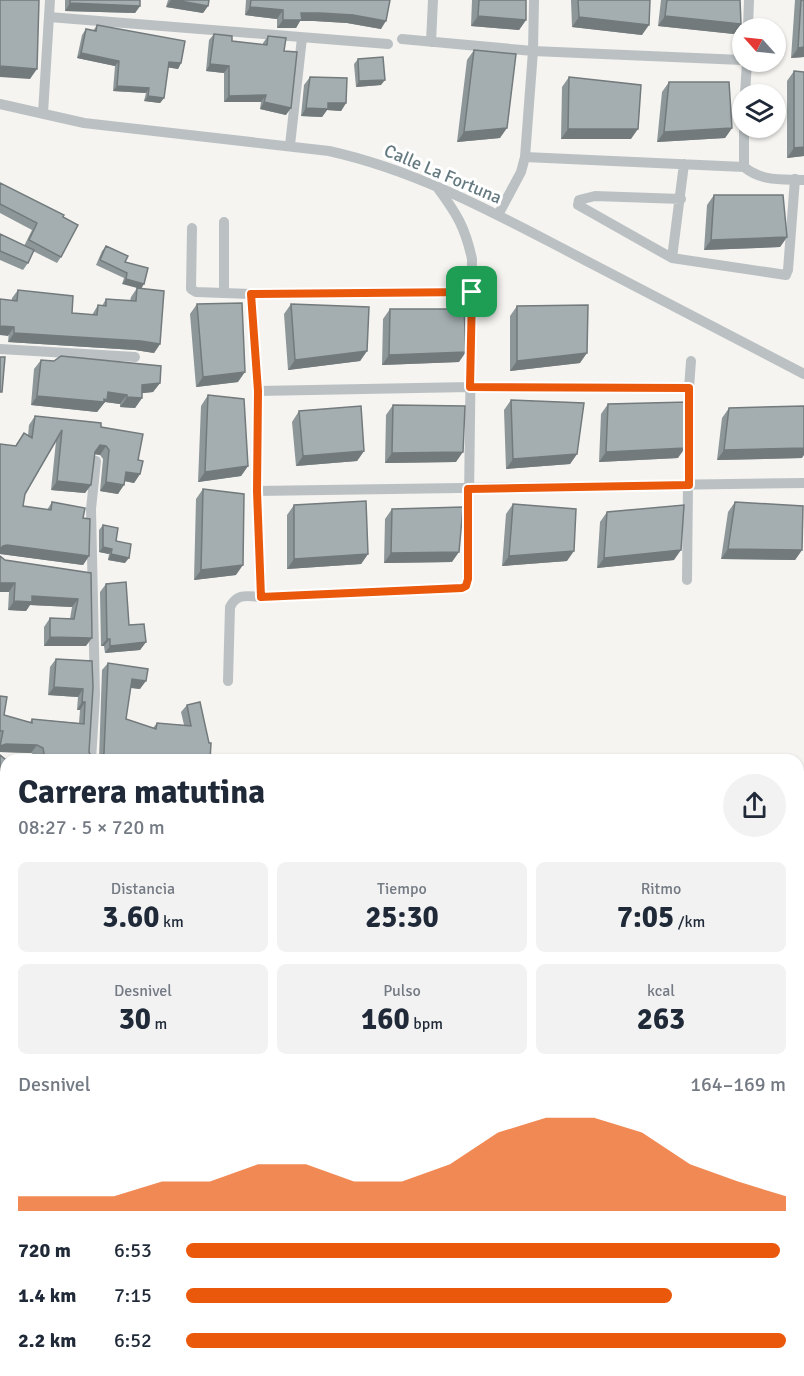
<!DOCTYPE html>
<html lang="es">
<meta charset="utf-8">
<style>
:root{--surface:#fff;--page:#f2f2f3;--text:#1f2937;--muted:#747a83;--accent:#ea580c}
body{margin:0;font-family:Signika,sans-serif;background:var(--page);color:var(--text);height:100vh;display:flex;flex-direction:column;font-size:22px;white-space:nowrap}
*{box-sizing:border-box;margin:0}
p{font-size:20px;color:var(--muted)}
.icon{flex:none;width:33px;height:33px;fill:none;stroke:currentColor;stroke-width:2;stroke-linecap:round;stroke-linejoin:round}
.map{position:relative;flex:1;overflow:hidden}
.details{position:absolute;left:0px;top:754px;width:804px;height:622px;display:flex;flex-direction:column;background:var(--surface);border-radius:18px 18px 0 0;box-shadow:0 2px 4px #0004}
.details>*{flex:none}
.needle{width:39px;rotate:297deg}
.fabs{position:absolute;left:732px;top:18px;display:grid;gap:12px}
.fabs a{display:grid;place-items:center;width:54px;height:54px;border-radius:50%;background:var(--surface);box-shadow:0 2px 4px #0004;font-size:30px}
.pin{position:absolute;display:grid;place-items:center;width:51px;height:51px;color:#fff;margin:-26px;border-radius:12px;box-shadow:0 3px 9px #0006}
.round{display:grid;place-items:center;flex:none;width:63px;height:63px;border-radius:32px;background:var(--page)}
.headline{display:flex;align-items:center;justify-content:space-between;height:102px;padding:0 18px}
h1{font-size:33px;font-weight:800;line-height:45px}
.metrics{display:grid;grid-template-columns:repeat(3,1fr);gap:9px;height:102px;padding:6px 18px}
.metrics div{display:grid;align-content:center;border-radius:9px;background:var(--page);text-align:center}
.metrics b{font-size:30px;font-weight:800}
.metrics small{font-size:16px;font-weight:400}
.metrics p{font-size:16px}
.chart{height:168px;padding:12px 18px}
.chart p{display:flex;justify-content:space-between}
.chart svg{width:100%;height:108px;margin-top:6px;fill:var(--accent);opacity:.7}
ul{padding:0 18px;list-style:none;font-size:20px}
li{display:grid;grid-template-columns:96px 72px 1fr;align-items:center;height:45px}
li i{height:15px;border-radius:8px;background:var(--accent)}
.map>svg:first-child{display:block}
.green{fill:#d5d9d0}
.water{fill:#b2c2c3}
.lines{fill:none;stroke-linecap:round;stroke-linejoin:round}
.major-casing{stroke:#adb4b6;stroke-width:28}
.minor{stroke:#bbc1c3;stroke-width:10}
.major{stroke:#fff;stroke-width:26}
.wall{fill:#8d9698}
.shaded-wall{fill:#737a7c}
.building{fill:#a4aeb1;stroke:#737a7c;stroke-width:1.5}
.route-casing{stroke:#fff;stroke-width:12}
.route{stroke:#ea580c;stroke-width:8}
.labels{text-anchor:middle;stroke-width:6;stroke-linejoin:round;paint-order:stroke}
.street-label{font-size:18px;fill:#657a80;stroke:#fff}
</style>
<div class="map">
<svg width="804" height="1376" viewBox="0 0 804 1376">
<rect width="100%" height="100%" fill="#f5f4f1"/>
<path class="green" d="M0,1015L6,1019V1068L0,1065Z
M438,1371H525L534,1376H445Z"/>
<path class="water" d="M798,903H804V1299L798,1295Z"/>
<g class="lines">
<g class="major-casing">
<path id="major" d="M0,1004L6,1008
M0,1087L6,1091
M423,1371L431,1376
M550,1371L557,1376"/>
</g>
<path class="minor" d="M49,17L388,44
M748,28L749,0
M402,39L533,51L742,60
M431,42L433,0
M745,94L747,62
M0,104L84,123L329,151C419,171 496,214 577,256C652,295 728,334 804,374
M43,113L50,0
M744,128V167C763,182 781,179 804,180
M290,145L302,38
M525,157L744,167
M681,199L595,196L579,200L578,205L672,258L786,275L788,270L795,179
M498,215L521,172L525,157L533,51L534,0
M224,222V293
M192,228L191,289L196,292L251,294L472,292
M672,258L684,164
M251,294L258,391L257,491L261,597
M0,349L135,357
M258,391L470,387L689,388
M257,491L804,483
M687,580L689,388L691,361
M228,681L230,607C237,593 247,596 261,597L462,588L466,586L468,579L472,259C465,227 457,214 437,187
M91,760L95,695L91,509L96,461
M0,1204L6,1205
M71,1376L74,1371
M616,1376L620,1371
M694,1376L697,1371"/>
<use href="#major" class="major"/>
</g>
<path class="wall" d="M65,0H140V6L135,13L65,11Z
M168,0H209L208,6L203,13L166,7Z
M246,0H390L381,29L347,23L314,21H300L296,28H277V19L245,15Z
M472,0H526V20L519,30L471,26Z
M571,0H650L642,35L572,27Z
M661,0H740L741,24L734,34L658,26Z
M795,0H804V57L791,58Z
M97,25L181,63L178,69L168,67L164,98L160,103L144,101L146,93L113,91L115,66L77,58L82,35L86,29L93,31Z
M214,34L232,41L263,45V43L268,36L284,51L286,115L260,109L261,102H224V73L206,71L209,40Z
M474,50L500,138L457,142L467,60Z
M358,59L381,85L356,87L354,64Z
M794,71L804,156L787,158V81Z
M310,77L346,103L341,111L327,110L322,117L301,116L304,85Z
M569,77L631,139H561L562,87Z
M669,82L732,128L725,138L657,142L662,92Z
M0,183L63,217L61,257L57,263L33,251L28,263L23,270L0,260V234L24,246L32,230L0,213Z
M714,195L787,237L780,247L704,250L707,205Z
M106,246L125,262L148,268L122,284L124,278L96,265L102,251Z
M137,288L160,344L154,353L135,350L8,342L12,298L18,290L72,313L92,315L98,305L102,306L106,299L130,301L131,297Z
M197,304L238,382L196,387L190,314Z
M291,304L367,351L360,361L288,370L284,314Z
M517,306L580,363L510,371V316Z
M390,309L459,362L382,365L383,319Z
M41,360L160,383L153,392L142,393V398L135,408L120,407V404L105,402L97,412L31,405L34,369Z
M208,395L248,466L241,476L198,482L201,406Z
M511,400L577,454L570,464L506,469L504,410Z
M608,404L678,458L599,462L601,414Z
M393,405L456,462L385,463L386,415Z
M729,408L802,458L717,460L722,418Z
M299,411L364,451L357,461L296,466L292,422Z
M35,416L101,427L138,460L140,474L134,483L124,481L118,494L100,491L103,459L100,455L94,454L91,485L85,493L51,490L56,441L25,494L23,506L47,510L52,502L83,518L89,556L83,565L1,554L15,446L24,433L28,436L29,425Z
M203,489L236,575L194,580L196,499Z
M735,502L802,550L795,560L721,559L728,512Z
M513,504L567,561L502,566L506,514Z
M294,505L368,554L361,564L287,569V515Z
M392,509L452,562L384,563L385,519Z
M607,512L674,560L597,568L600,522Z
M103,525L116,541L125,563L108,560L109,554L99,552V530Z
M0,556L5,560L91,573L86,646H44V627L50,618L70,619L72,607L30,605L26,611L8,610L9,592H0Z
M106,584L129,625L146,642L140,650L105,653L104,646H101L100,592Z
M56,659L92,661L89,752L92,758L97,760L99,759L102,670L108,663L140,689L130,688L126,719L153,728L157,723L184,725L181,712L187,705L210,760H6V873L0,872V755L5,759H38L37,756L31,753L0,752V696L4,715L30,722L32,719L79,723L80,710H77L78,697L48,695L50,667Z
M6,1296V1337L1,1343L0,1342V1304Z
M209,1371H236L233,1376H217Z"/>
<path class="shaded-wall" d="M171,0H175L208,6L203,13L166,7Z
M70,3L140,6L135,13L65,11Z
M250,7L283,10L277,19L245,15Z
M301,13L353,15L386,21L381,29L347,23L314,21H300L296,28H277L283,20Z
M478,16L526,20L519,30L471,26Z
M665,16L741,24L734,34L658,26Z
M579,17L649,25L642,35L572,27Z
M804,47V57L791,58L798,48Z
M81,53L119,61L115,66L77,58Z
M169,62L181,63L178,69L165,67Z
M210,64L229,66L224,73L206,71Z
M0,66L37,69L30,79L0,77Z
M385,80L381,85L356,87L359,81Z
M117,86L149,88L146,93L113,91Z
M266,95L261,102H224L229,96Z
M148,96L164,98L160,103L144,101Z
M264,102L291,108L286,115L260,109Z
M328,103H346L341,111L327,110L322,117L301,116L306,108Z
M507,128L500,138L457,142L464,132Z
M732,128L725,138L657,142L664,132Z
M568,129H638L631,139H561Z
M804,147V156L787,158L794,148Z
M787,237L780,247L704,250L711,240Z
M126,279L144,284L141,289L122,284Z
M0,326L14,327L8,336L0,335Z
M14,333L141,341L160,344L154,353L135,350L8,342Z
M367,351L360,361L288,370L295,360Z
M466,352L459,362L382,365L389,355Z
M587,353L580,363L510,371L517,361Z
M245,372L238,382L196,387L203,377Z
M160,383L153,392L135,394L142,385Z
M108,392L127,395L120,404L105,402L97,412L31,405L37,396Z
M127,397L142,398L135,408L120,407Z
M100,445L106,446L100,455L94,454L89,460Z
M685,448L678,458L599,462L606,452Z
M804,448V455L802,458L717,460L724,450Z
M364,451L357,461L296,466L303,456Z
M463,452L456,462L385,463L392,453Z
M577,454L570,464L506,469L513,459Z
M248,466L241,476L198,482L205,472Z
M126,472L140,474L134,483L120,480Z
M57,481L91,485L85,493L51,490Z
M106,482L124,485L118,494L100,491Z
M7,545L89,556L83,565L0,554V549L3,546Z
M103,547L112,549L109,554L99,552Z
M728,549L802,550L795,560L721,559Z
M681,550L674,560L597,568L604,558Z
M574,551L567,561L502,566L509,556Z
M459,552L452,562L384,563L391,553Z
M111,554L129,558L125,563L108,560Z
M368,554L361,564L287,569L294,559Z
M243,565L236,575L194,580L201,570Z
M0,583H15L9,592H0Z
M32,596L78,599L72,607L30,605L26,611L8,610L14,601Z
M50,637L92,638L86,646H44Z
M107,639H110L104,646H101Z
M146,642L140,650L105,653L110,646Z
M132,679L146,681L140,689L126,687Z
M54,687L83,689L78,697L48,695Z
M82,702H85L80,710H77Z
M6,744L37,745L31,753L0,752V746Z
M2,864L6,865V873L0,872V868Z
M2,895H6V904L0,903V898Z
M0,942L6,944V954L0,952Z"/>
<path class="building" d="M0,0H39L37,69L0,66Z
M70,0H140V6L70,3Z
M175,0H209L208,6Z
M251,0H390L386,21L353,15L320,13H301L302,20H283V10L250,7Z
M479,0H526V20L478,16Z
M578,0H650L649,25L579,17Z
M667,0H740L741,24L665,16Z
M801,0H804V47L798,48Z
M97,25L185,41L181,63L169,62L164,98L148,96L149,88L117,86L119,61L81,53L86,29L96,31Z
M214,34L232,36V41L267,45L268,36L286,38L284,51L297,52L291,108L264,102L266,95L229,96V66L210,64Z
M474,50L516,54L507,128L464,132Z
M383,57L385,80L359,81L358,59Z
M794,71L804,72V147L794,148Z
M310,77L347,78L346,103H328V109L306,108Z
M569,77L641,85L638,129H568Z
M669,82H729L732,128L664,132Z
M0,183L64,215L63,217L78,225L61,257L29,240L37,223L0,204Z
M714,195H783L787,237L711,240Z
M0,234L34,250L28,263L0,251Z
M106,246L128,256L125,262L148,268L144,284L126,279L127,273L100,260Z
M137,288L164,291L160,344L141,341L14,333V327L0,326V299L17,301L18,290L73,296L72,313L97,315L98,305L106,306V299L136,301Z
M242,303L245,372L203,377L197,304Z
M291,304L369,307L367,351L295,360Z
M588,305L587,353L517,361V306Z
M390,309H464L466,352L389,355Z
M61,356L161,366L160,383L142,385V398L127,397V395L108,392L107,400L104,399V402L37,396L41,360L54,361Z
M0,357H5L2,392H0Z
M208,395L244,399L248,466L205,472Z
M511,400L584,403L577,454L513,459Z
M688,402L685,448L606,452L608,404Z
M393,405L465,406L463,452L392,453Z
M361,406L364,451L303,456L299,411Z
M804,406V448L724,450L729,408Z
M35,416L101,423V427L143,434L138,460L143,461L140,474L126,472L124,485L106,482L109,450L106,446L100,445L95,452L91,485L57,481L62,430L25,494L23,506L51,510L52,502L85,508L83,518L90,519L89,556L7,545L3,546L0,549V444L16,446L24,433L32,438Z
M203,489L244,494L243,565L201,570Z
M366,501L368,554L294,559V505Z
M735,502L803,506L802,550L728,549Z
M513,504L576,509L574,551L509,556Z
M684,505L681,550L604,558L607,512Z
M463,507L459,552L391,553L392,509Z
M103,525L118,528L116,541L131,544L129,558L111,554L112,549L103,547Z
M0,556L5,560L91,573L92,638L50,637V618L74,619L78,599L32,596V602L14,601L15,583H0Z
M126,582L129,625L144,624L146,642L110,646V639H107L106,584Z
M56,659L92,661L93,687L89,752L92,758L97,760L102,757L104,753L108,663L148,669L146,681L132,679L126,719L156,729L157,723L191,726L187,705L200,702L209,743H211L210,760H6V865L2,864L0,868V755L5,759L36,760L41,758L44,753L43,748L37,745L6,744L0,746L3,731H0V696L7,697L4,715L32,723V719L84,724L85,702H82L83,689L54,687Z
M0,874L1,877L6,878V895H2L1,902H0Z
M0,927L6,929V944L0,942Z
M6,1296V1332L0,1328V1304Z
M0,1352H6V1371H52V1376H0Z"/>
<g class="lines">
<g class="route-casing">
<path id="route" d="M472,292L470,387L689,388V485L468,489V579L466,586L462,588L261,597L257,491L258,391L251,294Z"/>
</g>
<use href="#route" class="route"/>
</g>
<g class="labels">
<g class="street-label">
<text transform="translate(443 174) rotate(23)" y="6">Calle La Fortuna</text>
</g>
</g>
</svg>
<div class="fabs">
<a><svg class="needle" viewBox="-14 -14 28 28"><path d="M0-13l5 13h-10z" fill="#e53935"/><path d="M0 13l5-13h-10z" fill="#747a83"/></svg></a>
<a><svg class="icon" aria-label="layers" viewBox="0 0 24 24"><path d="M12 4l9 5-9 5-9-5zM3 14l9 5 9-5"/></svg></a>
</div>
<div class="pin" style="left:472px;top:292px;background:#1e9e55"><svg class="icon" aria-label="arrive" viewBox="0 0 24 24"><path d="M6 21V4h12l-3 4 3 4H6"/></svg></div>
<section class="details">
<div class="headline"><div><h1>Carrera matutina</h1><p>08:27 · 5 × 720 m</p></div><a class="round"><svg class="icon" aria-label="share" viewBox="0 0 24 24"><path d="M12 15V3M7 8l5-5 5 5M5 13v7h14v-7"/></svg></a></div>
<div class="metrics">
<div><p>Distancia</p><b>3.60<small> km</small></b></div>
<div><p>Tiempo</p><b>25:30</b></div>
<div><p>Ritmo</p><b>7:05<small> /km</small></b></div>
</div>
<div class="metrics">
<div><p>Desnivel</p><b>30<small> m</small></b></div>
<div><p>Pulso</p><b>160<small> bpm</small></b></div>
<div><p>kcal</p><b>263</b></div>
</div>
<div class="chart"><p><span>Desnivel</span>164–169 m</p>
<svg viewBox="0 0 160 44" preserveAspectRatio="none"><path d="M0 44V38L10 38L20 38L30 32L40 32L50 25L60 25L70 32L80 32L90 25L100 12L110 6L120 6L130 12L140 25L150 32L160 38V44z"/></svg>
</div>
<ul>
<li><b>720 m</b>6:53<i style="width:99%"></i></li>
<li><b>1.4 km</b>7:15<i style="width:81%"></i></li>
<li><b>2.2 km</b>6:52<i style="width:100%"></i></li>
</ul>
</section>
</div>
